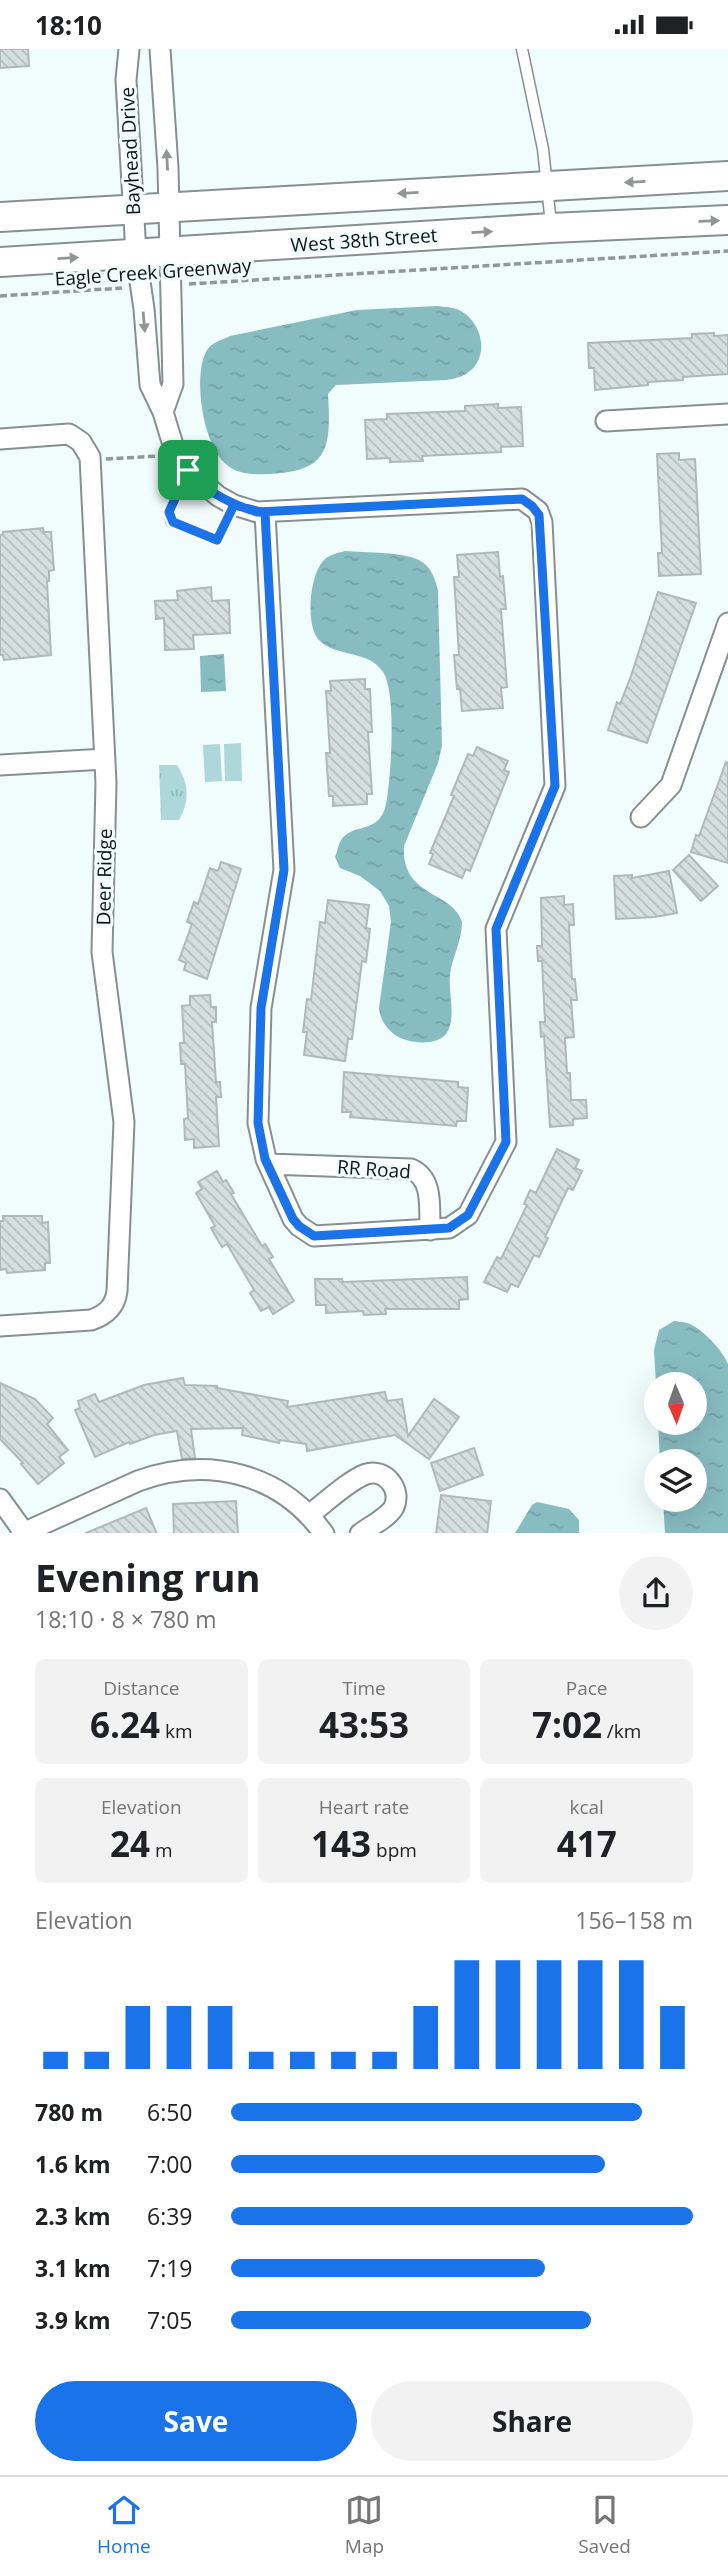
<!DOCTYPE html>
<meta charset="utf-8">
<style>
:root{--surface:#fff;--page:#f2f2f2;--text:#202124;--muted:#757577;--line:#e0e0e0;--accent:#1a73e8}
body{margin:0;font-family:"Open Sans",sans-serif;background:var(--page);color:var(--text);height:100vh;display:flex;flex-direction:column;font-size:26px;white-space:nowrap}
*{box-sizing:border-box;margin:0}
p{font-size:23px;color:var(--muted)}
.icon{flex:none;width:38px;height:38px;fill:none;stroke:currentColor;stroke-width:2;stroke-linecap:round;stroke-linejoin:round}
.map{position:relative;height:1484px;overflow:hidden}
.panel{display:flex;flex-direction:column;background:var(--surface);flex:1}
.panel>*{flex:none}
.needle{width:46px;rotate:178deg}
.tools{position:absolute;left:644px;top:1323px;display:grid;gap:14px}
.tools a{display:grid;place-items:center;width:63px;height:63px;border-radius:50%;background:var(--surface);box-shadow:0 7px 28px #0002;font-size:35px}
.pin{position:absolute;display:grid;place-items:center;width:60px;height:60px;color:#fff;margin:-30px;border-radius:14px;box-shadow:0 4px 10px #0006}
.round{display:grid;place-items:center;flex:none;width:74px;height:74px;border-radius:37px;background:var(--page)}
.overview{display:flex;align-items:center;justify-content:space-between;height:119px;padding:0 35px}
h1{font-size:38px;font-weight:700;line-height:52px}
.metrics{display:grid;grid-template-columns:repeat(3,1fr);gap:10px;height:119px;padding:7px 35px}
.metrics div{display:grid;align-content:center;border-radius:10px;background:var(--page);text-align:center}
.metrics b{font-size:35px;font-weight:700}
.metrics small{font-size:19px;font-weight:400}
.metrics p{font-size:19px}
.chart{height:196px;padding:14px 35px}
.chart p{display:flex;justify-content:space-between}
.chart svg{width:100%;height:126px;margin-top:7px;stroke:var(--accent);stroke-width:6}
.button{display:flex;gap:14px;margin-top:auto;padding:14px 35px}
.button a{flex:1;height:80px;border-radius:42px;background:var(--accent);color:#fff;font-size:28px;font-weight:700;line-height:80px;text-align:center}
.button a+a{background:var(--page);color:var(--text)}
ul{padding:0 35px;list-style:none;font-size:23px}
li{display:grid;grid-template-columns:112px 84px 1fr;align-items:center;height:52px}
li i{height:18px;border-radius:9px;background:var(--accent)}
.status{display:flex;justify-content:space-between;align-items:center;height:49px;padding:0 35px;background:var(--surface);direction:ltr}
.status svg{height:19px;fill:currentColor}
.dock{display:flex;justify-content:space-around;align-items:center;height:98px;border-top:2px solid var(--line);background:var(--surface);font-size:19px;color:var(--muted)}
.dock a{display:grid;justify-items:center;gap:4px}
.dock .selected{color:var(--accent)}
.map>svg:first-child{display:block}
.park{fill:url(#park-tufts)}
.garden{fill:#aed7db}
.water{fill:url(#water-ripples)}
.building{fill:url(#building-back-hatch);stroke:#afb9ba;stroke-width:2}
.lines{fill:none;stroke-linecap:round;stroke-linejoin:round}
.lane-casing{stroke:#869091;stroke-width:13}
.street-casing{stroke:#869091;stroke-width:23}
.secondary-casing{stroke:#869091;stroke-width:32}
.path{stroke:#909898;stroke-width:3.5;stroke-dasharray:7 3.5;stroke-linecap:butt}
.lane{stroke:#fff;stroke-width:10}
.street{stroke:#fff;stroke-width:19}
.secondary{stroke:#fff;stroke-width:28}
.oneway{fill:#939595}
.route-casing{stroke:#fff;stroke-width:14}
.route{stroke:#1a73e8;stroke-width:9}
.labels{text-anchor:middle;stroke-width:6;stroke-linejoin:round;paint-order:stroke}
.street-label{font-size:19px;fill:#101414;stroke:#f1fcfd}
</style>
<div class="status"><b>18:10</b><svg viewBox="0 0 49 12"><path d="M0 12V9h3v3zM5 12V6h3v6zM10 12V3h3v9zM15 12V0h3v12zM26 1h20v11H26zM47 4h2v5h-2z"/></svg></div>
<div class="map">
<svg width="728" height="1485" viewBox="0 0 728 1485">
<defs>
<pattern id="park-tufts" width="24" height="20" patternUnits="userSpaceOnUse" patternTransform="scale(1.75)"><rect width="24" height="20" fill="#aed7db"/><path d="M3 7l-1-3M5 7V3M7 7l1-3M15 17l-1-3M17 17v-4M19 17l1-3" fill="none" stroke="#95b8bb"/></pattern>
<pattern id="water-ripples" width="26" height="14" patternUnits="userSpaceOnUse" patternTransform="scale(1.75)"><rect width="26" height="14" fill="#87bcc1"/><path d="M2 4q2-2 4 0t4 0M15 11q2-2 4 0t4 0" fill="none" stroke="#74a1a5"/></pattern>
<pattern id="building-back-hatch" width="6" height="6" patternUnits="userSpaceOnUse" patternTransform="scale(1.75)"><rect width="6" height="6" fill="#d5dfe0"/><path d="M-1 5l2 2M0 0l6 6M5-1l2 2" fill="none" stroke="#b6bebf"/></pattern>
</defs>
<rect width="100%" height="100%" fill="#f1fcfd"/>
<path class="park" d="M159,716H177C189,735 190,751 179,771H161Z"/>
<path class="garden" d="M241,694L242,732H225L224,695Z
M220,695L222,732L205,733L203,696Z"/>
<path class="water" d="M437,257C444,258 453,258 459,261C485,274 491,314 462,327C457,329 451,330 446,331L336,336L328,345C331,398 330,423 268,425C255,426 237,425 227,416C203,397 192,327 207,301C212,293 223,291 230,287L357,261Z
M345,502C364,504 407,502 422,513C432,519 435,531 438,541L442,697L438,714L404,797C401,849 452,841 462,873C462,892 452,908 450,926C448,944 457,970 446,985C436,998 406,994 395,986C386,979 380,970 379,959L391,873L389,857L380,842L360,827L340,819L335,808C337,804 338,797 340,793C351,772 380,787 386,755C391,729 397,644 383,623C368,600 335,609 318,590C305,574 310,523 325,510C331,505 338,504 345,502Z
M224,605L226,642L201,643L200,607Z
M674,1272C680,1273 687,1273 692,1276C705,1283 723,1302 728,1315V1484H665L663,1451H695V1412H660L658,1374H695V1335H656L654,1301L659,1281Z
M537,1453L569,1460L579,1471V1484H515L532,1456Z"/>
<path class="building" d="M0,0H28L29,17L0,19Z
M714,284V287L728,286V325L683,328V331L648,333V336L595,341L594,319H589L588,294L692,289V285Z
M498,355V359L521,358L523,397L501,398V403L422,407L423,412L390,413V409L367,410L365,371L387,370V365L465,362V357Z
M679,404V411L695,410L701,525L659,527L658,504H662L657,405Z
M43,479L44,483H51L54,521L49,522V532H47L51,606L4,611L3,606H0V486L3,485V483Z
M498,503L500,528L503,527L506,560H501L507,638L501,639L503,659L462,662L460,640H457L454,606H459L454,528H459L457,506Z
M211,538L212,552L229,551L230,584L193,586L194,600L165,601L164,569L156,570L155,552L178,551L177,542Z
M658,543L696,554L647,694L608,681L617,653L620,655L631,627Z
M365,630V640H370L372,683H368L372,745H367V755L333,757V747H329L326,704H330L326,642H331L330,632Z
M477,698L508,712L504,721L509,723L470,822L466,820L462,829L429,815L433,805L430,804L454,747L451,746L468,705L473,707Z
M726,713L728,714V814L691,803L696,786L699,787Z
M689,806L718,837L701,852L673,821Z
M221,813L241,820L207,930L184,921L186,914L179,911L192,875L187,873L194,853L198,855L210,819L218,822Z
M669,822L677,864L655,868L616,870L614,827L632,826V829Z
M564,847V856L573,855L574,876H569L572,930H575L577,951H571L574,988L565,989L567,1024H570L571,1051H586L587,1069L573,1070V1076L550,1078L544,987L541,988L540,973H545L542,912H538L537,897H542L541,849Z
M328,851L369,856L366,879L370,880L366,913L362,912L352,990H348L345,1012L304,1006L307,983H303L307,950L311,951L320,873L325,874Z
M210,946L211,958H216V973H212L216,1033H220L221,1048H216L219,1097L194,1099V1090L185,1091L184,1070L188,1069L185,1015H181L180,994H184L182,957L190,956V947Z
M344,1023L458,1033V1038L468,1039L466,1072H457L456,1077L350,1068L351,1063H342Z
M557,1100L579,1111L575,1119L582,1122L573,1141L568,1139L545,1188L548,1189L539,1208L534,1206L518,1238L511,1235L507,1243L484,1233L497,1208L501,1210L527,1156L524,1155L530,1141L536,1144Z
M217,1122L223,1133L226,1131L234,1144L231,1145L262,1197L265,1195L273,1208L269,1210L294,1252L273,1265L269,1258L261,1262L250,1244L254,1241L227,1195L222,1198L211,1179L215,1177L196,1144L202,1140L198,1133Z
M3,1167H42V1174L48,1173L50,1214H45V1221L7,1224L6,1220L0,1221V1172H3Z
M467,1228L468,1250L459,1251V1260H385L386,1265L364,1266L363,1262L326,1264V1256H316L315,1230H342L343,1233Z
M183,1329L185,1336L217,1337V1339L288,1352L287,1358L385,1343L387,1352L402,1350L408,1387L434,1350L459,1368L429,1410L395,1386L307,1402L306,1395L280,1391L279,1394L242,1386L243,1379L191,1380L195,1409L182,1410L177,1382L154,1386L130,1395L129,1393L95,1408L75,1361L80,1359L78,1352L95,1345L99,1353L144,1336Z
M0,1334L35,1350L53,1369L47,1375L68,1401L59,1408L64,1414L38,1435L21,1415L23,1414L0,1390Z
M474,1399L483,1426L440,1442L431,1414Z
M441,1446L491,1452L487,1485H436Z
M236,1452L238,1485H174L173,1455Z
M146,1459L157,1485H86V1484Z"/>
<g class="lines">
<g class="lane-casing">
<path id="lane" d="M522,0L543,100L551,175
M188,420L169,463L172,473L217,491L234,456"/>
</g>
<g class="street-casing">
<path id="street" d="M129,0L126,31L136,205L144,260L150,336L163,363L173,396L192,425L218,447L234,456L257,463L522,450L538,462L542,473L555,737L496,880L506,1093L468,1166L449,1179L314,1187L299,1177L293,1170L266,1110L258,1074L261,959L284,821L265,464
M160,0L168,119L173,335L163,363
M606,372L728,365
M0,390L69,385L81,393L90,408L106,734L102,903L124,1073L117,1242C115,1258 106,1266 91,1271L0,1277
M0,716L105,710
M641,768L671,736L728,574
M268,1115L411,1120C434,1130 429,1159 430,1181
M0,1450L23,1482
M309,1466C325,1454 348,1432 366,1425C385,1419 402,1440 394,1458C388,1469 370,1477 360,1485
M21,1485L138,1432C207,1407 280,1423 324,1485"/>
</g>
<g class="secondary-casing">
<path id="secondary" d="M0,168L728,127
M0,213L551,179L728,171"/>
</g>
<path class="path" d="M189,235L728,202
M0,247L122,239
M106,410L158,407"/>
<use href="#lane" class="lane"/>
<use href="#street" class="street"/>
<use href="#secondary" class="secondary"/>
</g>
<defs><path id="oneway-solid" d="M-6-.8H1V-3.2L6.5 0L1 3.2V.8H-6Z" transform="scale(1.75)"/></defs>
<g class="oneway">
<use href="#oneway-solid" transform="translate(167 111) rotate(-93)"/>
<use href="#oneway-solid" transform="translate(635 133) rotate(177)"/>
<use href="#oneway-solid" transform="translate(408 144) rotate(177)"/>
<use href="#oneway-solid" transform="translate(709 172) rotate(-2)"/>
<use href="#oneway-solid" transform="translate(482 183) rotate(-3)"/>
<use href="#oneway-solid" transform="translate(68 209) rotate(-3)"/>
<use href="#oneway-solid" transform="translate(144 273) rotate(85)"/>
</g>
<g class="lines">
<g class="route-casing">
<path id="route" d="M188,421C206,443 230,455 257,463L522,450L532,457L539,466L555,737L496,880L506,1093L468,1166L449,1179L314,1187L299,1177L293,1170L265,1110L258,1074L261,959L284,821L265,464L234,456L217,491L173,473L169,463L188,421"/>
</g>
<use href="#route" class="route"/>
</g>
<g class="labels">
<g class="street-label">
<text transform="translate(130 102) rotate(-93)" y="7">Bayhead Drive</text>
<text transform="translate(364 191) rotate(-4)" y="7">West 38th Street</text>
<text transform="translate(153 223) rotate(-4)" y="7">Eagle Creek Greenway</text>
<text transform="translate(104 828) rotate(-89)" y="7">Deer Ridge</text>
<text transform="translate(374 1120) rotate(4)" y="7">RR Road</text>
</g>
</g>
</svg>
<div class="tools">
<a><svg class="needle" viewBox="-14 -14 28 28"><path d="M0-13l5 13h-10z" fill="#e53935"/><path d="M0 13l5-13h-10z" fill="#757577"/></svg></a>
<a><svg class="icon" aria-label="layers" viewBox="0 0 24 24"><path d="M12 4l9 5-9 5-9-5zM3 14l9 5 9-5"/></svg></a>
</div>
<div class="pin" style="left:188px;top:421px;background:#1e9e55"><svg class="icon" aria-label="arrive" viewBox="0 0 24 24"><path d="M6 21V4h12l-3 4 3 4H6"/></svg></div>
</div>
<section class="panel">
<div class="overview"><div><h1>Evening run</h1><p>18:10 · 8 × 780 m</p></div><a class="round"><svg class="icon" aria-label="share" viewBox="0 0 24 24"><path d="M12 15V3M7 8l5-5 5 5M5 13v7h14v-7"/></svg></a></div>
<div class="metrics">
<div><p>Distance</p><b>6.24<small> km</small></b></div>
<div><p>Time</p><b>43:53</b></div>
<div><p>Pace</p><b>7:02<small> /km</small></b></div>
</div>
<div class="metrics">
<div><p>Elevation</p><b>24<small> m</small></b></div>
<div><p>Heart rate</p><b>143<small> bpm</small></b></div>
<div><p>kcal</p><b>417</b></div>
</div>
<div class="chart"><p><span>Elevation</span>156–158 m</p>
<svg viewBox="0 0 160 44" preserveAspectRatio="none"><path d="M5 44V38M15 44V38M25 44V22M35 44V22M45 44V22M55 44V38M65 44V38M75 44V38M85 44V38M95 44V22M105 44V6M115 44V6M125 44V6M135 44V6M145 44V6M155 44V22"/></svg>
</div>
<ul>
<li><b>780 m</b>6:50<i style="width:89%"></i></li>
<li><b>1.6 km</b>7:00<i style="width:81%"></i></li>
<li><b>2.3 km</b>6:39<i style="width:100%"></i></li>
<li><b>3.1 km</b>7:19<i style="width:68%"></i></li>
<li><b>3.9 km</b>7:05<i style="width:78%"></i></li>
</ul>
<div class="button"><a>Save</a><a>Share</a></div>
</section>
<nav class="dock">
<a class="selected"><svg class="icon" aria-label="home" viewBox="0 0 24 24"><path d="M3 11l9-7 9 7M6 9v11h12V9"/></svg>Home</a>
<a><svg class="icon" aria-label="map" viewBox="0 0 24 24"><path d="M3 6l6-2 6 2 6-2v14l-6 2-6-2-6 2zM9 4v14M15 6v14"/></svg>Map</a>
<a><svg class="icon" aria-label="saved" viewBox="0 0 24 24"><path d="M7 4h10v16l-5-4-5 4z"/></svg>Saved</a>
</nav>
